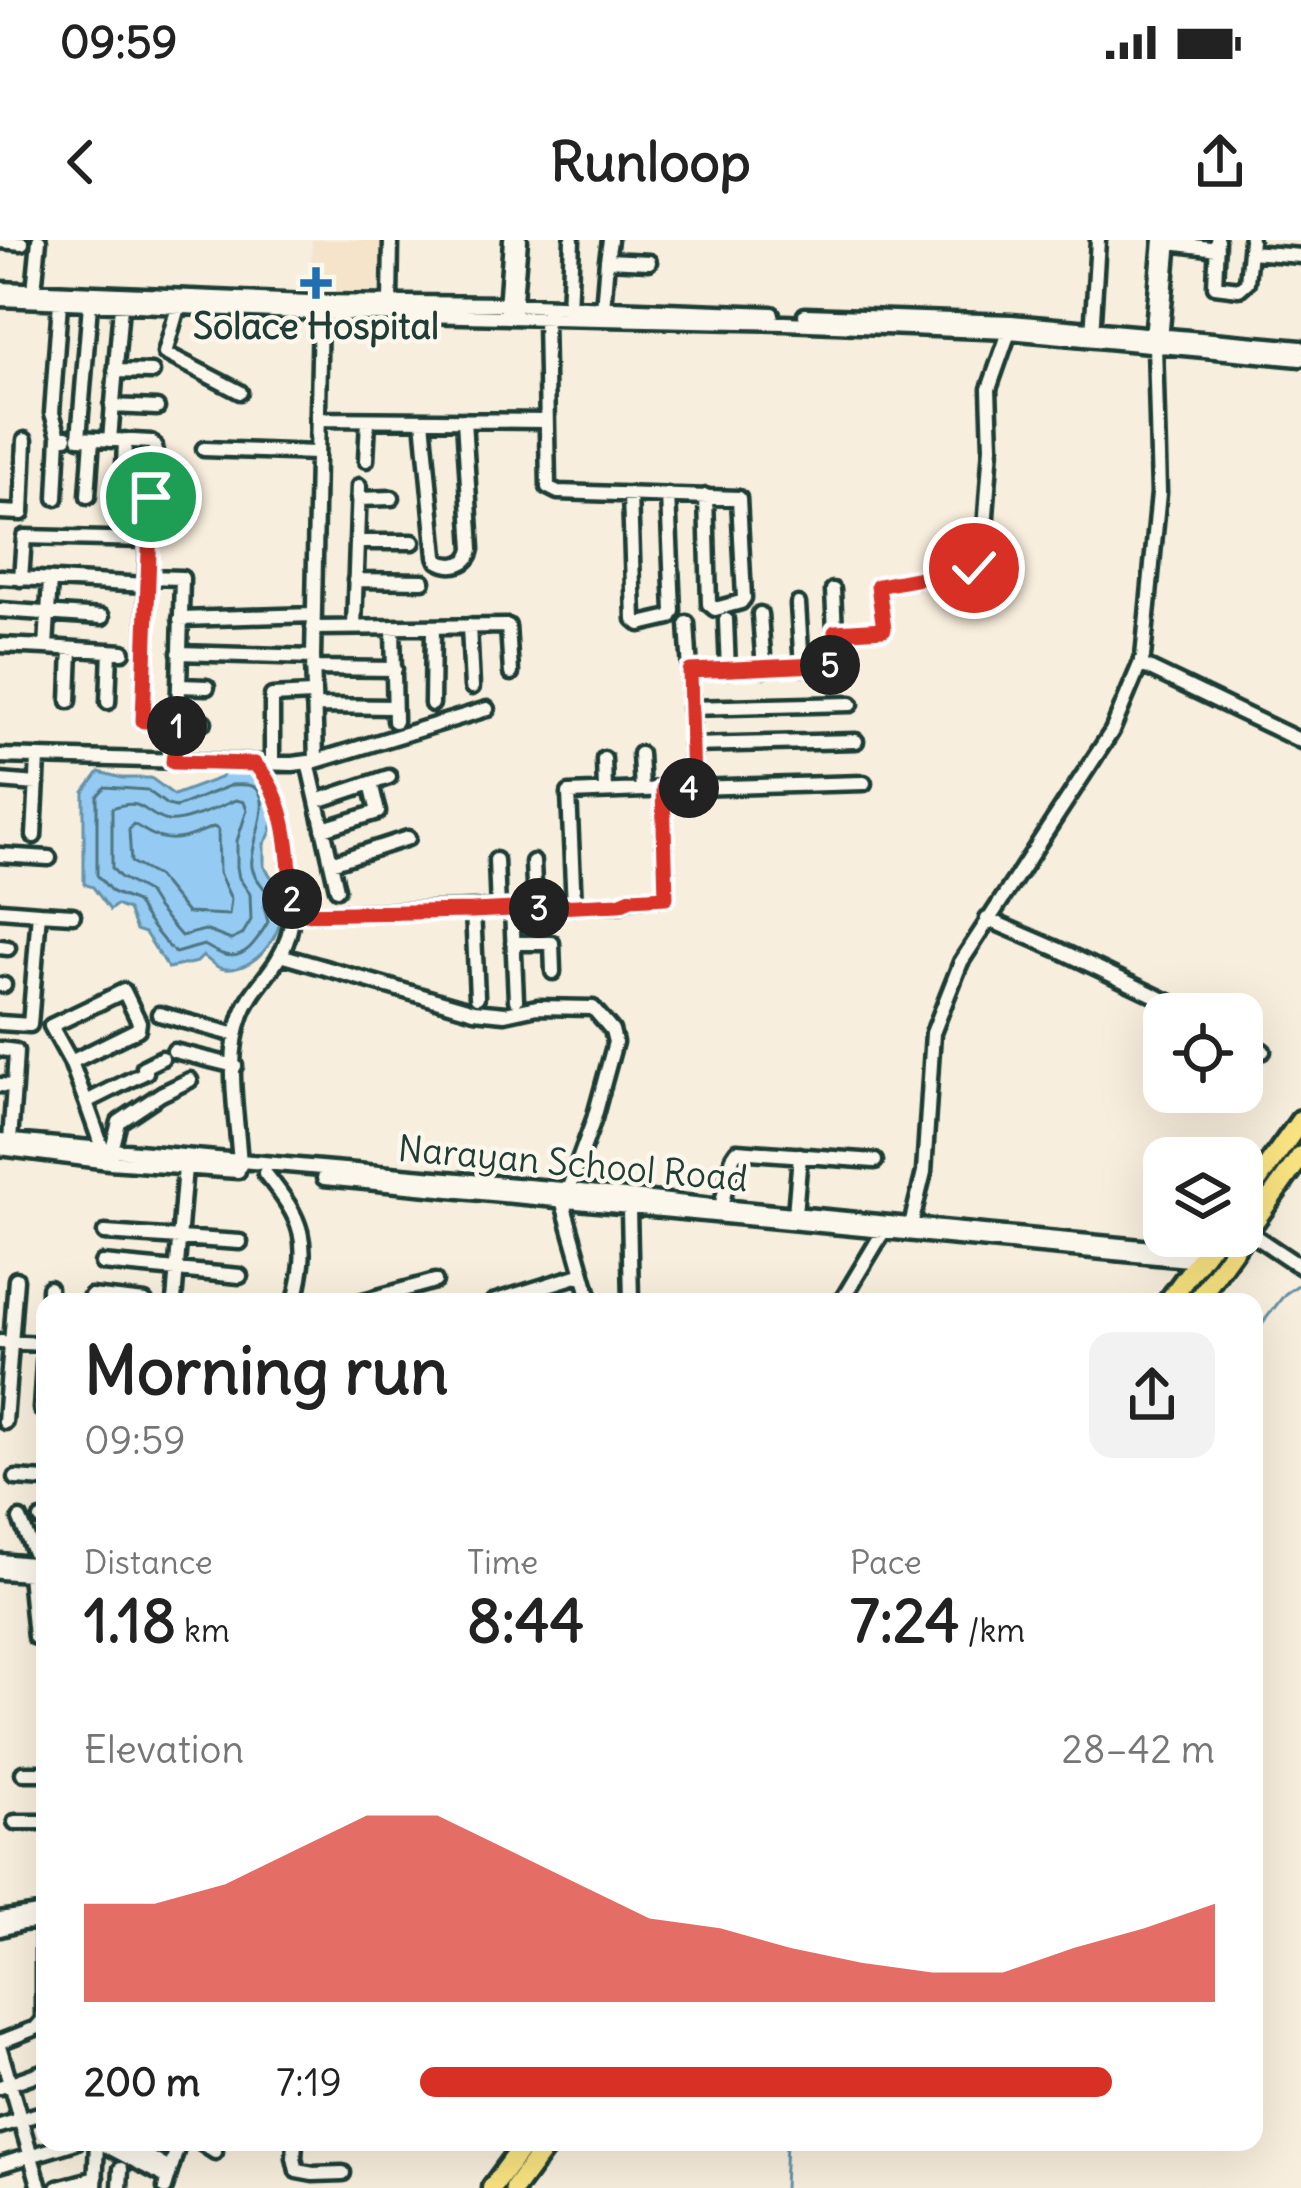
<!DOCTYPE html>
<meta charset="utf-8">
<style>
:root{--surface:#fff;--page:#f2f2f2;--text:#222;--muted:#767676;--accent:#d93025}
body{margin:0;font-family:Delius,sans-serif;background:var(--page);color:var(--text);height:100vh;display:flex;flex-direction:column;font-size:45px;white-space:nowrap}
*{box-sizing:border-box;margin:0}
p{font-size:39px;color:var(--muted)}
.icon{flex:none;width:66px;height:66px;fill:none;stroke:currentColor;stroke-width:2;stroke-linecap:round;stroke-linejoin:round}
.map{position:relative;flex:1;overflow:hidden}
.drawer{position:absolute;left:36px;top:1053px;width:1227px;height:858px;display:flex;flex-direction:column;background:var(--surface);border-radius:24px;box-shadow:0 12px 48px #0002}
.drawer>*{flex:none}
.controls{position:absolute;left:1143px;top:753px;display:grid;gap:24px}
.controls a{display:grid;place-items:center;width:120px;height:120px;border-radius:24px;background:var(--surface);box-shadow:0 12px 48px #0002;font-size:60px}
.pin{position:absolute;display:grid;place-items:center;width:102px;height:102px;color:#fff;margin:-51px;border:6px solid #fff;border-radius:50%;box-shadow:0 3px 12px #0007}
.km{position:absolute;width:60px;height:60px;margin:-30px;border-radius:50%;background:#222;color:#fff;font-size:33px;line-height:60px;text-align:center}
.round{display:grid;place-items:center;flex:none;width:126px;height:126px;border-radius:24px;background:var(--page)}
.headline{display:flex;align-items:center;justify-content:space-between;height:204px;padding:0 48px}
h1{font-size:66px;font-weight:800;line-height:90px}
.stats{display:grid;grid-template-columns:repeat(3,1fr);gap:18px;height:204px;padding:12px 48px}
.stats div{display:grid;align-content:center}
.stats b{font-size:60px;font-weight:800}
.stats small{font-size:33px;font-weight:400}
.stats p{font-size:33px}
.chart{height:336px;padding:24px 48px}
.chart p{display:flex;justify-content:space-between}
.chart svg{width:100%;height:216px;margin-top:12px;fill:var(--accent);opacity:.7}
ul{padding:0 48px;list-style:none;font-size:39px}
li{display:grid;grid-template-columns:192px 144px 1fr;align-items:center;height:90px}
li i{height:30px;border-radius:15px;background:var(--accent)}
.status{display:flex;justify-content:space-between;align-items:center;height:84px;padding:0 60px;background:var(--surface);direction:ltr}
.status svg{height:33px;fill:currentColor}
header{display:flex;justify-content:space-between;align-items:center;height:156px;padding:0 48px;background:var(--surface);font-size:54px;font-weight:800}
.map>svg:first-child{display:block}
.built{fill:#f5e4ca}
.water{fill:#95cbf3;stroke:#6692a7;stroke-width:3}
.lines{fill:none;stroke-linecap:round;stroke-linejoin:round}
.shore{stroke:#4e7680;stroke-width:3}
.stream{stroke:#6692a7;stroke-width:3}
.minor-casing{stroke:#1f3d34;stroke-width:21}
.highway-casing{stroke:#1f3d34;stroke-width:27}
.minor{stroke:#fbf7ec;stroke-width:12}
.highway{stroke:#f8e281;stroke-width:18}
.route-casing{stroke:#fff;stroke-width:24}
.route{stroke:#d93025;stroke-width:15}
.poi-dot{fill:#1f6fb2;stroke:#fbf7ec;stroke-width:4.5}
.labels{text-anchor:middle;stroke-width:9;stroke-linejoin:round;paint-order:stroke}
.poi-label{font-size:36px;font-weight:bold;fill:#1f3d34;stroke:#fbf7ec}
.street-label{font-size:36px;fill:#1f3d34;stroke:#fbf7ec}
</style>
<div class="status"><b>09:59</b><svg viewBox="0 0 49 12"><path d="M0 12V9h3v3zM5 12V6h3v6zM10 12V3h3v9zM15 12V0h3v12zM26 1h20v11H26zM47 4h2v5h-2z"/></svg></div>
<header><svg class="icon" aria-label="back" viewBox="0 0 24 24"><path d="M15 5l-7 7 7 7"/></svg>Runloop<svg class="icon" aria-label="share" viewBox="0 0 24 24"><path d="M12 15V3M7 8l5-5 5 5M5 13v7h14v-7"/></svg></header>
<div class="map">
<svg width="1301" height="1948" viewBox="0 0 1301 1948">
<rect width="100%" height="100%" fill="#f8eedd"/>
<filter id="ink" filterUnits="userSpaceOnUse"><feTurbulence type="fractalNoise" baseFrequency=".00833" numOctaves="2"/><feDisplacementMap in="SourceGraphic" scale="24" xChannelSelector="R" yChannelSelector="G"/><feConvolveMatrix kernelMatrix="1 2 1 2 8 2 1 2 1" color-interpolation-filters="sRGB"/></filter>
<g filter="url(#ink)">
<path class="built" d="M312,0H387L385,57L310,55Z"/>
<path class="water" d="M99,532L122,538H151L174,555L220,538L226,532L261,535C271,559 281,581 264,604V627L281,650L275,667L281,673C281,699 250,736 220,728C214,726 209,720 203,716L197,722L168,728L145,693L136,690L128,670L116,665L110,670L93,647L84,644V552Z"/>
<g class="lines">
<path class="shore" d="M232,545C239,545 245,544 252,546C277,555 248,607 252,627C253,636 261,644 267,652L264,667L268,682C259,697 245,723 222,714C216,712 210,708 204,705L175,713C160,698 146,680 136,662L112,652L97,635V556L105,547L147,550L167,565L176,567Z
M236,560L244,562L247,570L237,601V627L239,638L250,654L251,680L242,695L231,700L205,690L181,696L157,668L147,652L120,637L112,628V568C144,556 143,575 168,581C182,584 221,566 236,560Z
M133,584C139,587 145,591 151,594C174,606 192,595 213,587L218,589L219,633L231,659L229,675L187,673L157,636L131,622L129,590Z"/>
<path class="stream" d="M1254,1094L1285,1054L1301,1043
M784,1948L786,1902"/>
<g class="minor-casing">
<path id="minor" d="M610,0L607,20L649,22
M1217,0L1215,46L1239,49L1247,42L1251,0
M0,1L22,3
M1170,3L1217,9
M1250,12L1301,16
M0,49L308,62L506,64L772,74
M34,51L39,0
M0,59L320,73L785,83L1009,92L1301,119
M390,63L391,0
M90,64L79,198L151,202L155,206L148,300
M178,67L165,113L240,152
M506,68L511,0
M603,69L607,20
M514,71L520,0
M569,71L572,0
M805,75L1011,82L1301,108
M545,77L548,247L558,252L739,258L744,358L741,362L715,369L709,364L706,256
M1092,95L1098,0
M1152,98L1161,0
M1161,100L1170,0
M115,131L152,132
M112,166L157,168
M317,179L546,181
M423,180L436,316L438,321C451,329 469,325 472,309L464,180
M59,196L52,173L60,62
M110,200L121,66
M204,209L316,213
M366,220L368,180
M630,254L634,379L640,384L670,377L673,371L668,255
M88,256L92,199
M123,256L125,200
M56,258L59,196L66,197
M358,259L392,258
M0,272L22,273L25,200
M357,302H413
M0,337L147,345
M148,337L182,338L178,482L173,522
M21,339L24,297L148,300L143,481L204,482
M355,340L423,341
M833,350L835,392
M798,364L802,427
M0,370L102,377
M760,374L764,429
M180,379L313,375
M726,380L728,430
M687,383L690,431
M469,386L472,447
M354,387L359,246
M393,387L395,481
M313,388L508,386L511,433
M0,405L46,407L50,340
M46,407L123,412
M179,413L313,417
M1140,424L1301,501
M313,428L395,429
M179,446L207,447
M69,461L71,409
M108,462L110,411
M432,464L433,387
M314,466L394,467
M690,468L851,464
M691,505L856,501
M640,514L642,550
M0,516L293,524L316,521L313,417L320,70
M604,519L605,551
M316,521L487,469
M308,522L337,649
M255,524C291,562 289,625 293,674
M272,524V456L312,454
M0,541L37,544
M864,543L693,548L690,431L839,424L835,392L884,389L878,346L974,328L983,317L991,207L989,149L1009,92
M317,561L389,537
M323,589L378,572L371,543
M34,596L38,519
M0,615L49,618
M496,620L498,670
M533,622L535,668
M331,623L408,598
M574,667L569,553L693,548
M512,669L516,760
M0,670L39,673L30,785L0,783
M473,671L477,757
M39,673L73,675
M987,679L1057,709L1194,774
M513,703H552L553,732
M0,707L8,708
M280,715L474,771L505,774L537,767L593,768L612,790L615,802L594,879L568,950
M0,745H4
M159,774L236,795
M1242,799L1263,811
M0,809L16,811L14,846L0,845
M174,811L235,826
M71,822L51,786L124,751L139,782L138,789L71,822L86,862
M0,900L562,949L721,967L1205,1013
M10,901L14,846
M0,908L109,922L238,931
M103,910L86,862L146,832L144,827L162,818
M110,918L119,882L161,854L190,840
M240,926C238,878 224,821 242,774C250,752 267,738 278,719C287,705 290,691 293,674L619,665L631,659L664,657L666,655L663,549
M265,933C304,982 310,999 295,1062
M324,938L1199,1021
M561,956L591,1062
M721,967L733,917L737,911L875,921
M629,968L631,1062
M795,974L800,915
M911,985L924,932L933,793L961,722L1112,491L1143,417L1159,253L1155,105
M1247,991L1301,1027
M105,993L240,1002
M102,1023L240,1036
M49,1062V1048
M88,1062L91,1056L145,1062
M174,1062L185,927
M359,1062L435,1041
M493,1062L583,1034
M841,1062L883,992
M0,1102L45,1104
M41,1169L45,1110
M5,1182L16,1039
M16,1238L45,1240
M20,1279L39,1325
M41,1279L45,1280
M0,1321L41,1325
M0,1332L45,1335
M29,1334L35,1397
M23,1533H45
M15,1582H45
M0,1679L45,1672
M0,1689L22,1683L45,1681
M0,1802L36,1788L43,1780V1671
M0,1809L40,1948
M0,1847L45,1831
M0,1886L45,1872
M99,1902L168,1938
M123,1902L169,1929
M200,1902L215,1912
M295,1902L294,1918L297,1931L313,1934L343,1933
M0,1925L76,1902
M58,1948L96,1938
M95,1948L97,1902
M120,1948L121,1929
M165,1948L179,1902"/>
</g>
<g class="highway-casing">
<path id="highway" d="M1242,962L1301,880
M1168,1062L1217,996
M1196,1062L1301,916
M492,1948L526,1902
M515,1948L549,1902"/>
</g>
<use href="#minor" class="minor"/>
<use href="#highway" class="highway"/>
</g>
</g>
<g class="lines" filter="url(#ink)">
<g class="route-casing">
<path id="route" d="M151,257L143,481L178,482L173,522L255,524C291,563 289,624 293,674L473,671L619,664L631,659L666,657L663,549L693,548L690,431L839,424L835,392L884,389L878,346L974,328"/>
</g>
<use href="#route" class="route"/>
</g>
<path class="poi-dot" d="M310 25h12v12h12v12h-12v12h-12v-12h-12v-12h12z"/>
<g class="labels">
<g class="poi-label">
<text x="316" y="99">Solace Hospital</text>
</g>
<g class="street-label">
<text transform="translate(573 923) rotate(5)" y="13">Narayan School Road</text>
</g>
</g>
</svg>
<div class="controls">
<a><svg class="icon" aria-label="locate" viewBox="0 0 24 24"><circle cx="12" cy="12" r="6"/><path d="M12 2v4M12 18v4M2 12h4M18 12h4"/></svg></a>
<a><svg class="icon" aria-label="layers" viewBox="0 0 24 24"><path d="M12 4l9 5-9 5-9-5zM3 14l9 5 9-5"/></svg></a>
</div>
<div class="pin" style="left:151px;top:257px;background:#1e9e55"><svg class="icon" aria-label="arrive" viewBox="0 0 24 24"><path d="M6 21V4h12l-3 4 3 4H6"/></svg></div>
<div class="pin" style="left:974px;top:328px;background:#d93025"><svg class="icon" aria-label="check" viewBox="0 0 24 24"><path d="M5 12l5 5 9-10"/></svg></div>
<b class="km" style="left:177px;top:486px">1</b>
<b class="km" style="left:292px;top:659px">2</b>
<b class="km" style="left:539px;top:668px">3</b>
<b class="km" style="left:689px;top:548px">4</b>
<b class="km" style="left:830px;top:425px">5</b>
<section class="drawer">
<div class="headline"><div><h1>Morning run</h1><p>09:59</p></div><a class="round"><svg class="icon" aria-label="share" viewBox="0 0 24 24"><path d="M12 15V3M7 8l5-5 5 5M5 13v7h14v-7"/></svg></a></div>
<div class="stats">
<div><p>Distance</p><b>1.18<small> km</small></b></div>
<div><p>Time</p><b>8:44</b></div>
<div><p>Pace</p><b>7:24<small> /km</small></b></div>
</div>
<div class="chart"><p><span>Elevation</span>28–42 m</p>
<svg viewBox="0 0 160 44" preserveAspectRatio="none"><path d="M0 44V24L10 24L20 20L30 13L40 6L50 6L60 13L70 20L80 27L90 29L100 33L110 36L120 38L130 38L140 33L150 29L160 24V44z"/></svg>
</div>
<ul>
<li><b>200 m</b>7:19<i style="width:87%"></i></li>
</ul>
</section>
</div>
